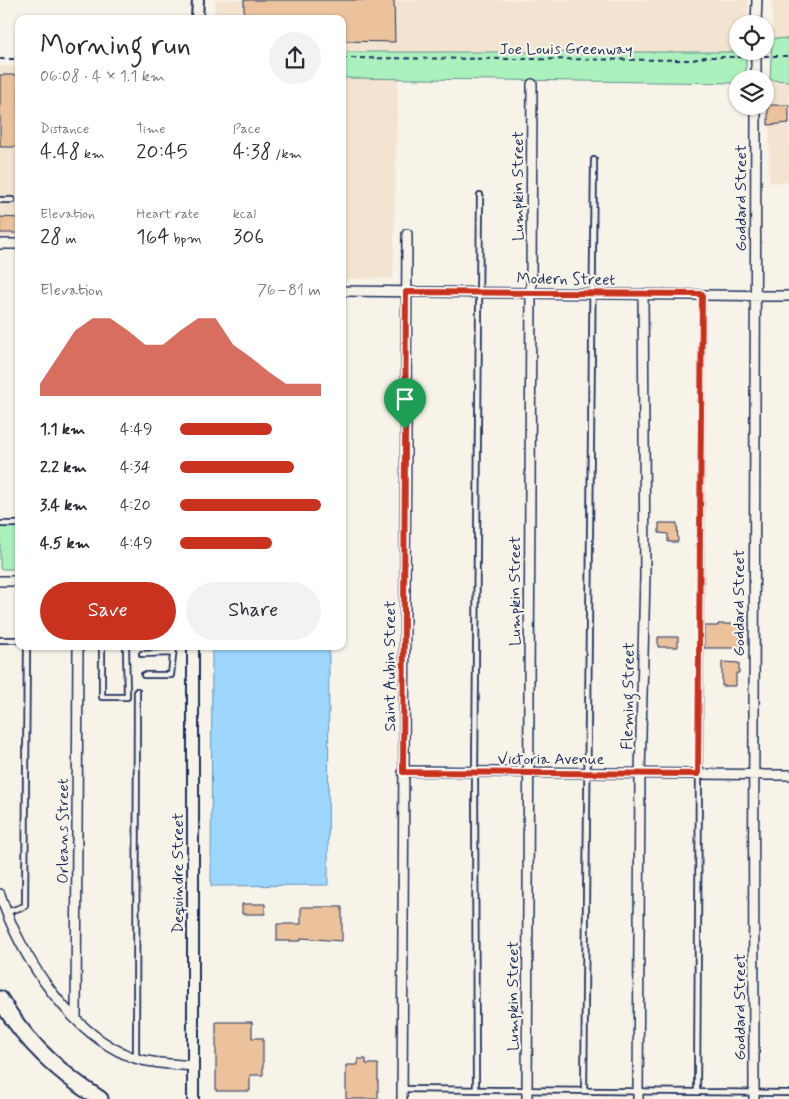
<!DOCTYPE html>
<meta charset="utf-8">
<style>
:root{--surface:#fff;--page:#f2f2f3;--text:#2b2b33;--muted:#7c7c81;--accent:#c8321e}
body{margin:0;font-family:Mynerve,sans-serif;background:var(--page);color:var(--text);height:100vh;display:flex;flex-direction:column;font-size:19px;white-space:nowrap}
*{box-sizing:border-box;margin:0}
p{font-size:16px;color:var(--muted)}
.icon{flex:none;width:28px;height:28px;fill:none;stroke:currentColor;stroke-width:2;stroke-linecap:round;stroke-linejoin:round}
.map{position:relative;flex:1;overflow:hidden}
.details{position:absolute;left:15px;top:15px;width:331px;height:635px;display:flex;flex-direction:column;background:var(--surface);border-radius:10px;box-shadow:0 1px 4px #0004}
.details>*{flex:none}
.buttons{position:absolute;left:729px;top:15px;display:grid;gap:10px}
.buttons a{display:grid;place-items:center;width:45px;height:45px;border-radius:50%;background:var(--surface);box-shadow:0 1px 4px #0004;font-size:25px}
.pin{position:absolute;display:grid;place-items:center;width:42px;height:42px;color:#fff;margin:-51px -21px;border-radius:50% 50% 50% 0;rotate:-45deg;box-shadow:0 0 5px #0007}
.pin .icon{rotate:45deg}
.round{display:grid;place-items:center;flex:none;width:52px;height:52px;border-radius:26px;background:var(--page)}
.headline{display:flex;align-items:center;justify-content:space-between;height:85px;padding:0 25px}
h1{font-size:28px;font-weight:600;line-height:38px}
.stats{display:grid;grid-template-columns:repeat(3,1fr);gap:8px;height:85px;padding:5px 25px}
.stats div{display:grid;align-content:center}
.stats b{font-size:21px;font-weight:600}
.stats small{font-size:14px;font-weight:400}
.stats p{font-size:14px}
.chart{height:140px;padding:10px 25px}
.chart p{display:flex;justify-content:space-between}
.chart svg{width:100%;height:90px;margin-top:5px;fill:var(--accent);opacity:.7}
.button{display:flex;gap:10px;margin-top:auto;padding:10px 25px}
.button a{flex:1;height:58px;border-radius:30px;background:var(--accent);color:#fff;font-size:20px;font-weight:600;line-height:58px;text-align:center}
.button a+a{background:var(--page);color:var(--text)}
ul{padding:0 25px;list-style:none;font-size:16px}
li{display:grid;grid-template-columns:80px 60px 1fr;align-items:center;height:38px}
li i{height:12px;border-radius:6px;background:var(--accent)}
.map>svg:first-child{display:block}
.built{fill:#f3e4d1}
.green{fill:#abf1bd;stroke:#63908e}
.water{fill:#9dd7fd;stroke:#6994bd}
.building{fill:#ebc29b;stroke:#1b2f5e}
.lines{fill:none;stroke-linecap:round;stroke-linejoin:round}
.service-casing{stroke:#1b2f5e;stroke-width:8}
.minor-casing{stroke:#1b2f5e;stroke-width:12}
.tertiary-casing{stroke:#1b2f5e;stroke-width:14}
.motorway-casing{stroke:#1b2f5e;stroke-width:19}
.path{stroke:#1b2f5e;stroke-width:2;stroke-dasharray:5 4;stroke-linecap:butt}
.service{stroke:#f7f3e8;stroke-width:4.5}
.minor{stroke:#f7f3e8;stroke-width:9}
.tertiary{stroke:#f7f3e8;stroke-width:10}
.motorway{stroke:#f7f3e8;stroke-width:15}
.route-casing{stroke:#fff;stroke-width:10}
.route{stroke:#c8321e;stroke-width:6}
.labels{text-anchor:middle;stroke-width:4.5;stroke-linejoin:round;paint-order:stroke}
.street-label{font-size:16px;fill:#1b2f5e;stroke:#f7f3e8}
</style>
<div class="map">
<svg width="789" height="1099" viewBox="0 0 789 1099">
<rect width="100%" height="100%" fill="#f7f3e8"/>
<filter id="ink" filterUnits="userSpaceOnUse"><feTurbulence type="fractalNoise" baseFrequency=".02" numOctaves="2"/><feDisplacementMap in="SourceGraphic" scale="10" xChannelSelector="R" yChannelSelector="G"/><feConvolveMatrix kernelMatrix="1 2 1 2 8 2 1 2 1" color-interpolation-filters="sRGB"/></filter>
<g filter="url(#ink)">
<path class="built" d="M215,0H748L747,24H738V51L746,52H343L342,19H214Z
M772,0H789V39L772,38Z
M0,66L19,67V237H0Z
M343,78L398,79L393,278L343,279Z
M770,80L789,81V182H769Z"/>
<path class="green" d="M772,38L789,39V81L770,80Z
M343,52H746V79H738L737,83L343,78Z
M0,524L19,525V569H0Z"/>
<path class="water" d="M212,646H329L328,885L211,886Z"/>
<path class="building" d="M244,0H394L395,42L342,41V19H244Z
M0,75H19V147H0Z
M768,105H789V123L768,125Z
M0,217L19,218V233H0Z
M659,523H677L678,542H668V534L659,533Z
M718,624H740V648H704V626H718Z
M658,637H678V647H658Z
M722,662L739,663V673H736V686H722Z
M242,904H265V914H242Z
M301,907H342V941L301,938V941H277V924H301Z
M216,1022H252V1038H263V1075H250V1091H216Z
M358,1059H366V1064H378V1099H346V1065H358Z"/>
<g class="lines">
<g class="service-casing">
<path id="service" d="M0,200H12
M0,524H19
M0,640H19
M102,646V697H127L126,646
M142,654L172,653
M144,675H171L174,646
M7,912L25,906L27,646
M136,1058L137,691
M402,1089L789,1093
M476,1090L475,772L480,195
M584,1090L594,160
M697,1092L702,294"/>
</g>
<g class="minor-casing">
<path id="minor" d="M756,24L757,0
M756,79V51
M0,244H19
M342,291L789,296
M0,581H19
M403,771L789,775
M0,894C19,955 73,1039 138,1059C155,1064 174,1064 192,1066
M76,1017L78,646
M402,1099L407,234
M527,1099L532,84
M638,1099L640,774L645,576L643,294
M754,1099C753,768 754,437 756,106"/>
</g>
<g class="tertiary-casing">
<path id="tertiary" d="M197,19L198,0
M193,1099V646"/>
</g>
<g class="motorway-casing">
<path id="motorway" d="M0,999C24,1040 59,1073 100,1099"/>
</g>
<path class="path" d="M764,56H789
M342,58L693,60L705,57H747
M0,59H19"/>
<use href="#service" class="service"/>
<use href="#minor" class="minor"/>
<use href="#tertiary" class="tertiary"/>
<use href="#motorway" class="motorway"/>
</g>
</g>
<g class="lines" filter="url(#ink)">
<g class="route-casing">
<path id="route" d="M406,292L702,294L698,774L403,772Z"/>
</g>
<use href="#route" class="route"/>
</g>
<g class="labels">
<g class="street-label">
<text x="566" y="54">Joe Louis Greenway</text>
<text transform="translate(517 186) rotate(-90)" y="6">Lumpkin Street</text>
<text transform="translate(740 198) rotate(-90)" y="6">Goddard Street</text>
<text transform="translate(566 278) rotate(1)" y="6">Modern Street</text>
<text transform="translate(514 591) rotate(-90)" y="6">Lumpkin Street</text>
<text transform="translate(738 603) rotate(-90)" y="6">Goddard Street</text>
<text transform="translate(389 666) rotate(-90)" y="6">Saint Aubin Street</text>
<text transform="translate(627 696) rotate(-89)" y="6">Fleming Street</text>
<text x="551" y="764">Victoria Avenue</text>
<text transform="translate(62 831) rotate(-90)" y="6">Orleans Street</text>
<text transform="translate(177 873) rotate(-90)" y="6">Dequindre Street</text>
<text transform="translate(512 996) rotate(-90)" y="6">Lumpkin Street</text>
<text transform="translate(739 1007) rotate(-90)" y="6">Goddard Street</text>
</g>
</g>
</svg>
<div class="buttons">
<a><svg class="icon" aria-label="locate" viewBox="0 0 24 24"><circle cx="12" cy="12" r="6"/><path d="M12 2v4M12 18v4M2 12h4M18 12h4"/></svg></a>
<a><svg class="icon" aria-label="layers" viewBox="0 0 24 24"><path d="M12 4l9 5-9 5-9-5zM3 14l9 5 9-5"/></svg></a>
</div>
<div class="pin" style="left:405px;top:429px;background:#1e9e55"><svg class="icon" aria-label="arrive" viewBox="0 0 24 24"><path d="M6 21V4h12l-3 4 3 4H6"/></svg></div>
<section class="details">
<div class="headline"><div><h1>Morning run</h1><p>06:08 · 4 × 1.1 km</p></div><a class="round"><svg class="icon" aria-label="share" viewBox="0 0 24 24"><path d="M12 15V3M7 8l5-5 5 5M5 13v7h14v-7"/></svg></a></div>
<div class="stats">
<div><p>Distance</p><b>4.48<small> km</small></b></div>
<div><p>Time</p><b>20:45</b></div>
<div><p>Pace</p><b>4:38<small> /km</small></b></div>
</div>
<div class="stats">
<div><p>Elevation</p><b>28<small> m</small></b></div>
<div><p>Heart rate</p><b>164<small> bpm</small></b></div>
<div><p>kcal</p><b>306</b></div>
</div>
<div class="chart"><p><span>Elevation</span>76–81 m</p>
<svg viewBox="0 0 160 44" preserveAspectRatio="none"><path d="M0 44V38L10 25L20 12L30 6L40 6L50 12L60 19L70 19L80 12L90 6L100 6L110 19L120 25L130 32L140 38L150 38L160 38V44z"/></svg>
</div>
<ul>
<li><b>1.1 km</b>4:49<i style="width:65%"></i></li>
<li><b>2.2 km</b>4:34<i style="width:81%"></i></li>
<li><b>3.4 km</b>4:20<i style="width:100%"></i></li>
<li><b>4.5 km</b>4:49<i style="width:65%"></i></li>
</ul>
<div class="button"><a>Save</a><a>Share</a></div>
</section>
</div>
